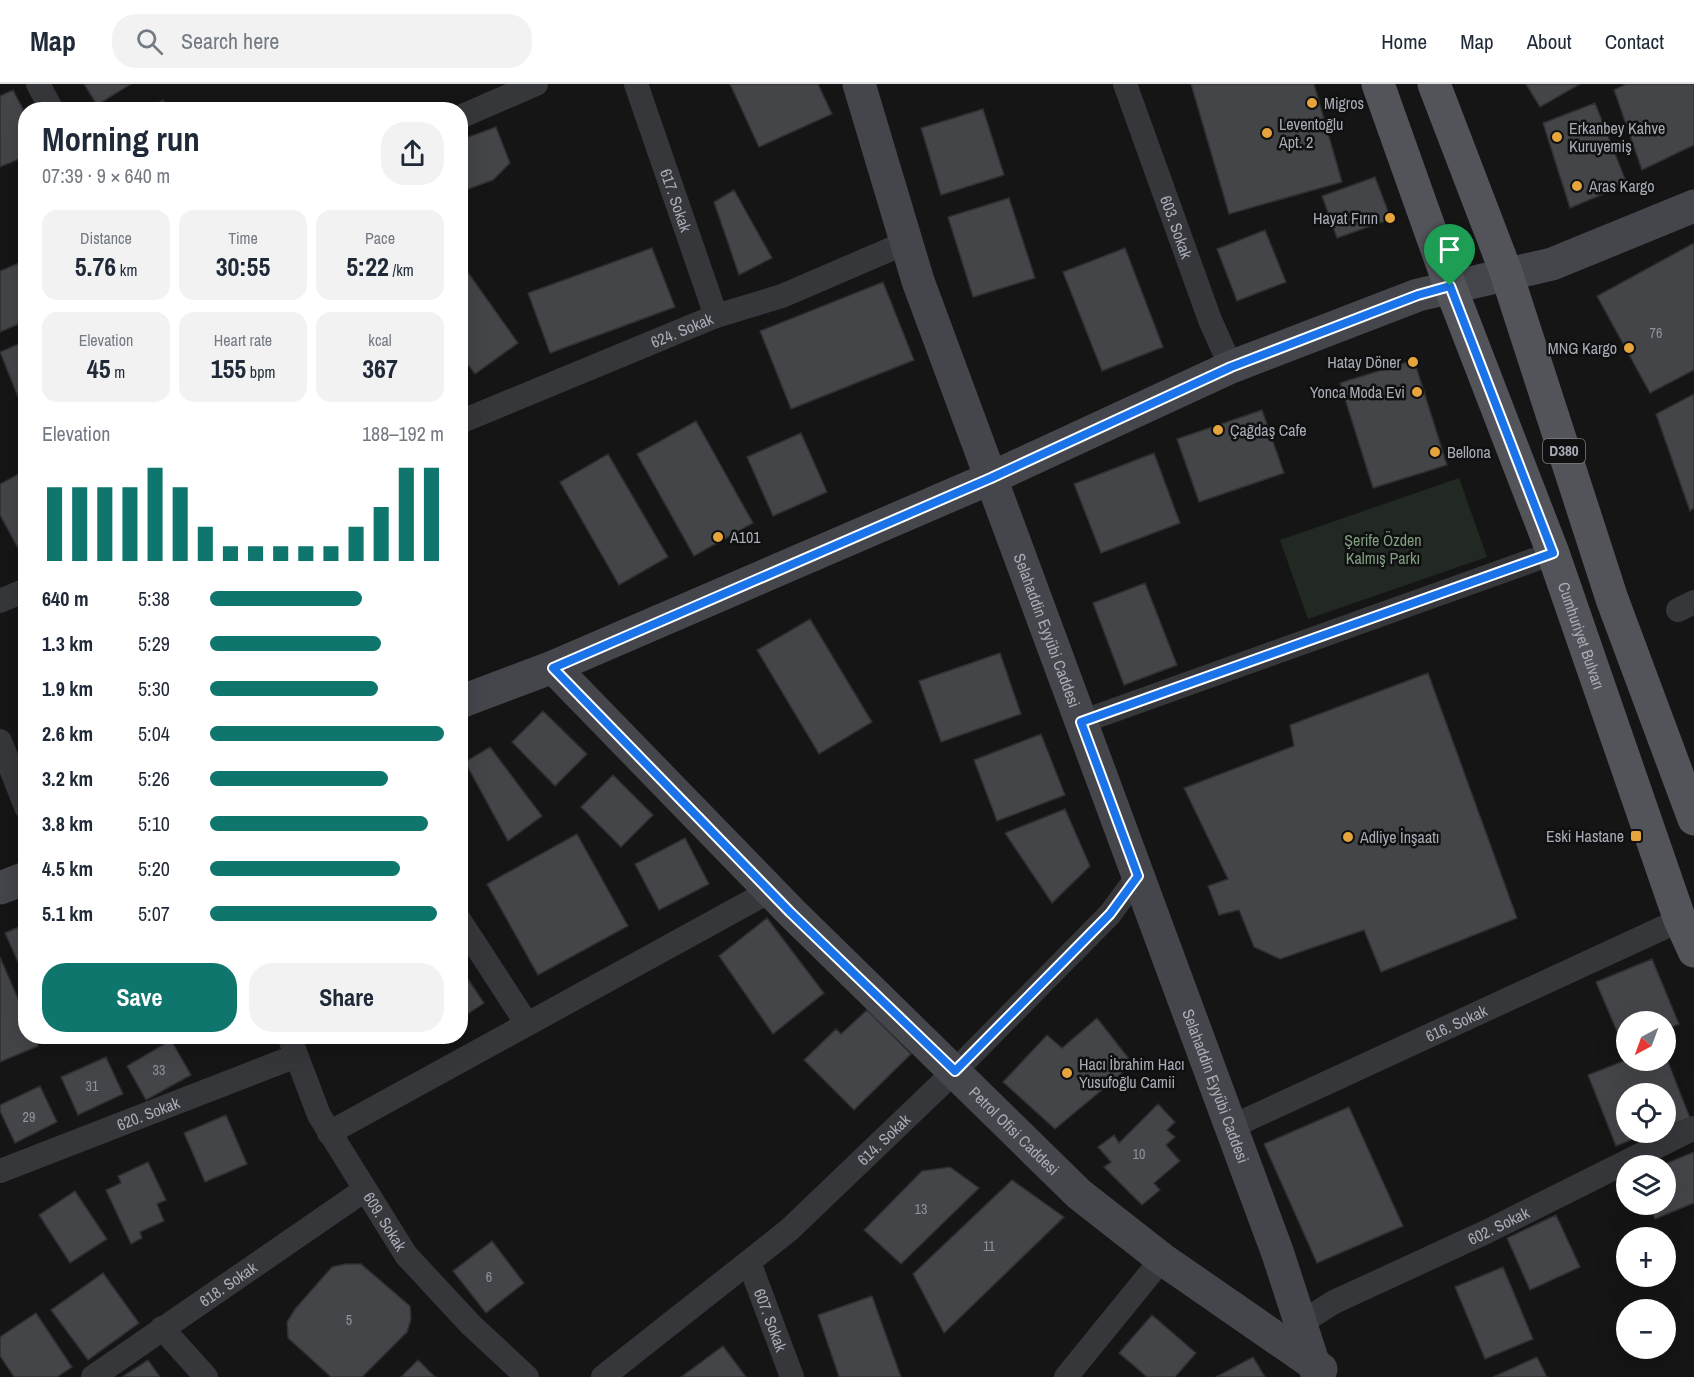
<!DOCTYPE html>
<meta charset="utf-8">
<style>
:root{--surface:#fff;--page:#f2f2f3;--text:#1f2937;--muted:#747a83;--line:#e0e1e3;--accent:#0f766e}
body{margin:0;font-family:"Archivo Narrow",sans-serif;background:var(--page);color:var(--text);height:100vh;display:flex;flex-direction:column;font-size:22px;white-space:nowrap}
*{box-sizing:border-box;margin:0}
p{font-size:20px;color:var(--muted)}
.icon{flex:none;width:33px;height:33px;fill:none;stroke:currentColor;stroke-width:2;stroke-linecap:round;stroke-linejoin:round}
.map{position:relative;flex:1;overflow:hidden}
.sheet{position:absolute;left:18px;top:18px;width:450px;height:942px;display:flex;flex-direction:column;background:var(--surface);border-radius:24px;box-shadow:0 6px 24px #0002}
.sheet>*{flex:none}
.needle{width:39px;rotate:221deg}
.tools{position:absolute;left:1616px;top:927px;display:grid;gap:12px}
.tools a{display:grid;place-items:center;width:60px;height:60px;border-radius:50%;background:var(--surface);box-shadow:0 6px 24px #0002;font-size:30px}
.pin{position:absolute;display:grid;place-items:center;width:51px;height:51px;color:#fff;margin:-62px -26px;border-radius:50% 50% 50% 0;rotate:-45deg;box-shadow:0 0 6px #0007}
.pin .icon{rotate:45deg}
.round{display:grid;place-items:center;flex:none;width:63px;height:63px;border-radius:24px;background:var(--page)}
.summary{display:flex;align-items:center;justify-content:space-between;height:102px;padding:0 24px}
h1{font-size:33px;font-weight:800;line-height:45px}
.stats{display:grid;grid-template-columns:repeat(3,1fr);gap:9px;height:102px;padding:6px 24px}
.stats div{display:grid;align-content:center;border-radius:15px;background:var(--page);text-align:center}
.stats b{font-size:26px;font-weight:800}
.stats small{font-size:16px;font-weight:400}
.stats p{font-size:16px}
.chart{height:168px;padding:12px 24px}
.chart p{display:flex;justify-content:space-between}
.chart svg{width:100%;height:108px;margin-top:6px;stroke:var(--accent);stroke-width:6}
.cta{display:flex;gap:12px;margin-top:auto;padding:12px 24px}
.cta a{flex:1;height:69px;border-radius:24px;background:var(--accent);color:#fff;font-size:24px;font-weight:800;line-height:69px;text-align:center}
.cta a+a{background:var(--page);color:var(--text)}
ul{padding:0 24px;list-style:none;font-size:20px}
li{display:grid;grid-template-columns:96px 72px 1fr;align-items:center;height:45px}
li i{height:15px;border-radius:8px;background:var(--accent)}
header{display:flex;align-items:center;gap:36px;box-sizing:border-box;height:84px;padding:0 30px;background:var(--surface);border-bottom:2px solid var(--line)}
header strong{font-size:28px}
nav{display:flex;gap:33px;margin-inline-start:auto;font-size:21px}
.search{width:420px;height:54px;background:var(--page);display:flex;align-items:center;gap:15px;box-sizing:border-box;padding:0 21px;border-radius:24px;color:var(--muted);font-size:22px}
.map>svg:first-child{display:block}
.green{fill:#212922}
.building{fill:#444549;stroke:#2f2f32;stroke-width:1.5}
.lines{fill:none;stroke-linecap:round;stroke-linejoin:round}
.street{stroke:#36373b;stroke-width:24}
.secondary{stroke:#44464b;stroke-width:33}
.primary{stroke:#52545a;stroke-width:33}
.route-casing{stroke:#fff;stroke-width:12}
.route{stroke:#1a73e8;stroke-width:8}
.poi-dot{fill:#e6a43d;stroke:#101011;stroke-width:2}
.labels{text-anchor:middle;stroke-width:5;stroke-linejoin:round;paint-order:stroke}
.number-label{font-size:14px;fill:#8e929b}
.shield{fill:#101011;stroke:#7a7d84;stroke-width:1.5}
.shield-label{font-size:15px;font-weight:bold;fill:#a7acb6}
.poi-label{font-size:16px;fill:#a7acb6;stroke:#101011;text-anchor:start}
.street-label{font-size:16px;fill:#a7acb6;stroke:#101011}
.park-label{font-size:16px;fill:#809f80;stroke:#101011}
</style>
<header>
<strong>Map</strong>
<div class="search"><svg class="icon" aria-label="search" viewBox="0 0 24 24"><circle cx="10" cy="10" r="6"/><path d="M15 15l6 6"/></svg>Search here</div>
<nav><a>Home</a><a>Map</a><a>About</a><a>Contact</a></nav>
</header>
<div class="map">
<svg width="1694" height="1293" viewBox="0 0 1694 1293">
<rect width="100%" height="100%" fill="#151516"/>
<path class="green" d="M1459,394L1487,473L1308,535L1280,456Z"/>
<path class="building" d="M84,0H131L97,21Z
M730,0H818L832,30L759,63Z
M1191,0H1314L1342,98L1229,130Z
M1526,0H1580L1540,23Z
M1626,0H1694V61L1642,86L1614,6Z
M13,6L26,31V72L0,83V12Z
M163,16L168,26H146Z
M1595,19L1627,100L1570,124L1543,39Z
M983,25L1004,91L941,111L921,44Z
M496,43L510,79L493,96L460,108V56Z
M1375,93L1391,135L1337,154L1322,112Z
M734,106L772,174L739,191L714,118Z
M1009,114L1035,194L973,213L948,133Z
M1265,146L1286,198L1237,217L1217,165Z
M1694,159V286L1650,309L1597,212Z
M652,164L675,223L550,269L528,209Z
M1125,164L1163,263L1102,287L1063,188Z
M26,176V237L0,248V187Z
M467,187L518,259L475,290L460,270V191Z
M883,198L914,276L791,325L760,247Z
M26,257V309L18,313L0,268Z
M1414,276L1447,381L1373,404L1340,299Z
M1694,310V424L1690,427L1656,330Z
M1262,326L1284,389L1199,418L1177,355Z
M696,337L753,439L694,472L637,370Z
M801,349L827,408L773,432L747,373Z
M1154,369L1180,439L1101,469L1074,400Z
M608,370L668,473L619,501L560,398Z
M26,386V463L19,466L0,431V400Z
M1145,499L1177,581L1124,601L1093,519Z
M810,535L872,638L819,670L757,566Z
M1000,569L1021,630L941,658L919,597Z
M1428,589L1517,834L1381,888L1364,846L1280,875L1254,863L1239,826L1219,831L1208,802L1228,795L1184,704L1294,662L1290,641Z
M543,627L587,670L555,702L512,658Z
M1041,650L1065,711L997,737L974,676Z
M490,663L542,732L508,757L465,678Z
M613,691L653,731L621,763L581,723Z
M1065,725L1090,782L1052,819L1005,749Z
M577,750L628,842L538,891L487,800Z
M685,754L709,800L659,826L635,780Z
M767,834L824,909L773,950L719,872Z
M26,840V896L5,849Z
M0,873L26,933V952H34L38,962L0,978Z
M1652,875L1679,940L1665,946V938H1626V963L1624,964L1596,898Z
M460,883L484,919L460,935Z
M867,926L911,970L854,1026L804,976L836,945L841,950Z
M1097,934L1133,980L1055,1045L1003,998L1047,951L1062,964Z
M171,956L191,991L146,1016L127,982Z
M1665,970L1690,1034L1665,1043V1010H1626V1048H1651L1616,1062L1588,991L1626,976H1665Z
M106,973L123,1010L78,1031L61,993Z
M40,1002L57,1038L15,1059L0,1027V1021Z
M1158,1020L1175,1038L1167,1046L1175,1053L1166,1061L1180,1077L1154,1099L1160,1106L1142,1121L1104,1083L1111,1078L1098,1063L1114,1051L1119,1059Z
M1349,1023L1403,1142L1317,1179L1264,1060Z
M226,1031L247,1080L205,1098L184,1049Z
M1694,1068V1119L1655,1135L1649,1120H1665V1082H1660Z
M148,1078L166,1116L157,1120L164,1137L140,1148L142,1154L131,1160L106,1106L121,1099L118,1092Z
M950,1083L979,1104L901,1180L864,1146L922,1087Z
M1012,1096L1064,1133L944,1249L913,1190Z
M75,1107L107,1155L70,1179L39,1131Z
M1556,1131L1580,1183L1530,1206L1507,1154Z
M492,1157L524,1199L486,1229L453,1187Z
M345,1180H361L410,1222L411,1235L407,1248L362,1293H331L288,1254L287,1238L295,1225L332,1183Z
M1503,1183L1533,1255L1485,1275L1455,1203Z
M103,1189L139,1239L88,1276L51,1226Z
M872,1212L901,1293H839L818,1231Z
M36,1229L72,1283L57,1293H14L0,1272V1253Z
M1152,1231L1196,1269L1175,1293H1147L1119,1269Z
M723,1262L746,1293H681Z
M1253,1273L1265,1293H1216Z
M1537,1273L1547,1293H1493Z
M148,1276L160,1293H122Z
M418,1276L435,1293H401Z"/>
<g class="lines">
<g class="street">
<path d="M38,0L52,26"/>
<path id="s1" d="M636,0L716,232"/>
<path id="s2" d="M1125,0L1210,236L1231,283"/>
<path d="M460,33L536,0"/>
<path id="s3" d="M460,338L716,232L782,212L905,159"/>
<path d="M0,517L26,506"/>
<path d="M1678,526L1694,518"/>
<path d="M1081,638L1553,469"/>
<path d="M0,657L26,723"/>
<path d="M460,837L527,940"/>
<path id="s4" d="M289,952L319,1031L406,1171L471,1241L527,1293"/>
<path id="s5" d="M1231,1043L1680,836"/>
<path d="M329,1049L770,807"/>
<path id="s6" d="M0,1087L296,972"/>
<path id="s7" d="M749,1178L792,1293"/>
<path id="s8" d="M1302,1238L1334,1218L1486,1148L1694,1044"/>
<path d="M162,1244L206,1293"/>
<path id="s9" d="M93,1293L363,1107"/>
<path id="s10" d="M603,1293L789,1146L955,987L1110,830L1138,792"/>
<path d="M1066,1293L1162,1175"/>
</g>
<g class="secondary">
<path id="s11" d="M859,0L918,197L1278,1170L1318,1293"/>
<path id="s12" d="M553,583L791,828L1079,1110L1162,1175L1321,1285"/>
<path d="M460,618L553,583L991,394L1231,283L1418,211L1552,180L1694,122"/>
<path d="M0,804L26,794"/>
</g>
<g class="primary">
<path id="s13" d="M1378,0L1450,202L1553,469L1680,836L1694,867"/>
<path d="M1434,0L1506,188L1612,515L1694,735"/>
</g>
</g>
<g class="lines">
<g class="route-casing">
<path id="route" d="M1450,202L1553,469L1081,638L1138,792L1110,830L955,987L790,828L553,584L991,394L1231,283L1418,211Z"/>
</g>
<use href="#route" class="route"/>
</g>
<g class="poi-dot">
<circle cx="1312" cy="19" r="6"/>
<circle cx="1267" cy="49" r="6"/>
<circle cx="1557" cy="53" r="6"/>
<circle cx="1577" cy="102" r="6"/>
<circle cx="1390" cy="134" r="6"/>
<circle cx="1629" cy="264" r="6"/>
<circle cx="1413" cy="278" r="6"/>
<circle cx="1417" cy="308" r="6"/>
<circle cx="1218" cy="346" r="6"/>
<circle cx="1435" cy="368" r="6"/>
<circle cx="718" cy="453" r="6"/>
<rect x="1630" y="746" width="12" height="12" rx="3"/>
<circle cx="1348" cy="753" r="6"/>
<circle cx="1067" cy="989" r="6"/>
</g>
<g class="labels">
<g class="number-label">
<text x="1656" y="254">76</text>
<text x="159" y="991">33</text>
<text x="92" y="1007">31</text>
<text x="29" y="1038">29</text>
<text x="1139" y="1075">10</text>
<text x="921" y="1130">13</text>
<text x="989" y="1167">11</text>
<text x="489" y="1198">6</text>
<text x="349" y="1241">5</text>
</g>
<rect class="shield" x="1543" y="355" width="42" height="24" rx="4.5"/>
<g class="shield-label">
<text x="1564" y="372">D380</text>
</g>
<g class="poi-label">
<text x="1324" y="25">Migros</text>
<text x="1279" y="46">Leventoğlu<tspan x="1279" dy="18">Apt. 2</tspan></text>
<text x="1569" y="50">Erkanbey Kahve<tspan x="1569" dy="18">Kuruyemiş</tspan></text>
<text x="1589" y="108">Aras Kargo</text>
<text x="1378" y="140" text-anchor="end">Hayat Fırın</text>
<text x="1617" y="270" text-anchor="end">MNG Kargo</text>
<text x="1401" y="284" text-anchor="end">Hatay Döner</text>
<text x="1405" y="314" text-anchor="end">Yonca Moda Evi</text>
<text x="1230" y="352">Çağdaş Cafe</text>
<text x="1447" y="374">Bellona</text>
<text x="730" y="459">A101</text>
<text x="1624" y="758" text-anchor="end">Eski Hastane</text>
<text x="1360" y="759">Adliye İnşaatı</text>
<text x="1079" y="986">Hacı İbrahim Hacı<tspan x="1079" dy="18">Yusufoğlu Camii</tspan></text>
</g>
<g class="street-label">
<text dy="6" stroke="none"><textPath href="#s1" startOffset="123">617. Sokak</textPath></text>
<text dy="6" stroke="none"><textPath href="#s2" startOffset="152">603. Sokak</textPath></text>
<text dy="6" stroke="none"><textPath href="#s3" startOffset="240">624. Sokak</textPath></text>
<text dy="6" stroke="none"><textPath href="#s11" startOffset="578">Selahaddin Eyyübi Caddesi</textPath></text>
<text dy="6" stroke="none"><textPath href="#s13" startOffset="588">Cumhuriyet Bulvarı</textPath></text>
<text dy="6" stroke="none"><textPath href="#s5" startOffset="248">616. Sokak</textPath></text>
<text dy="6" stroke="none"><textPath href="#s11" startOffset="1064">Selahaddin Eyyübi Caddesi</textPath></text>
<text dy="6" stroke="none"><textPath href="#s6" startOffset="159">620. Sokak</textPath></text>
<text dy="6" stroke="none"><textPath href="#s12" startOffset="654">Petrol Ofisi Caddesi</textPath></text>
<text dy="6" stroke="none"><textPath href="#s10" startOffset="368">614. Sokak</textPath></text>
<text dy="6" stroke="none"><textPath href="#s4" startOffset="210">609. Sokak</textPath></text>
<text dy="6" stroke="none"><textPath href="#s8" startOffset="219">602. Sokak</textPath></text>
<text dy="6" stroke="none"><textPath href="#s9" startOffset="164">618. Sokak</textPath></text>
<text dy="6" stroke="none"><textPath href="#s7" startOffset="62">607. Sokak</textPath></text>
</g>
<g class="park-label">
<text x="1383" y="462">Şerife Özden<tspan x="1383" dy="18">Kalmış Parkı</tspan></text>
</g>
</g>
</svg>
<div class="tools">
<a><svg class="needle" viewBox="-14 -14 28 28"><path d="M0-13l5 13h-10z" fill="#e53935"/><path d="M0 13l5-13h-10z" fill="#747a83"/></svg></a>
<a><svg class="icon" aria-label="locate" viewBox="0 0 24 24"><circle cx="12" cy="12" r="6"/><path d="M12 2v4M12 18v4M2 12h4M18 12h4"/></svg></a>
<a><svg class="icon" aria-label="layers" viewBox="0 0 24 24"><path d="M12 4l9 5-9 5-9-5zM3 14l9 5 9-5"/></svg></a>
<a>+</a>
<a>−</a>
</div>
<div class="pin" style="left:1450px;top:202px;background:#1e9e55"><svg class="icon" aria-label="arrive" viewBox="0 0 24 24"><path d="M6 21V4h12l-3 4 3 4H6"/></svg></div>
<section class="sheet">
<div class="summary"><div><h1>Morning run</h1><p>07:39 · 9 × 640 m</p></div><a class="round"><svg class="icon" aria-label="share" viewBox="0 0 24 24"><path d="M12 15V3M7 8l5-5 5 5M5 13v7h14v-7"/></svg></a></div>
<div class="stats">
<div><p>Distance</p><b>5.76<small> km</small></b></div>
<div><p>Time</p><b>30:55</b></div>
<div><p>Pace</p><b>5:22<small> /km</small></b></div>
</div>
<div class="stats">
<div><p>Elevation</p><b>45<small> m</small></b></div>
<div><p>Heart rate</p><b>155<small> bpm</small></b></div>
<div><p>kcal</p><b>367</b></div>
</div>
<div class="chart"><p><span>Elevation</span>188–192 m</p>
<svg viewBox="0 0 160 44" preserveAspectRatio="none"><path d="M5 44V14M15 44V14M25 44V14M35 44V14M45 44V6M55 44V14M65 44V30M75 44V38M85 44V38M95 44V38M105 44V38M115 44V38M125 44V30M135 44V22M145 44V6M155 44V6"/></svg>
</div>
<ul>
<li><b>640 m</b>5:38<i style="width:65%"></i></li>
<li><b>1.3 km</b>5:29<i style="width:73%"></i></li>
<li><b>1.9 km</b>5:30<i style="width:72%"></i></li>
<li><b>2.6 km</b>5:04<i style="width:100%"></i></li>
<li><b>3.2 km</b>5:26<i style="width:76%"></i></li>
<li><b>3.8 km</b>5:10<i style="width:93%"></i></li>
<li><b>4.5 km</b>5:20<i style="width:81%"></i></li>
<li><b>5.1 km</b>5:07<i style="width:97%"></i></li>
</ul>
<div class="cta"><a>Save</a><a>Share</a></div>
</section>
</div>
